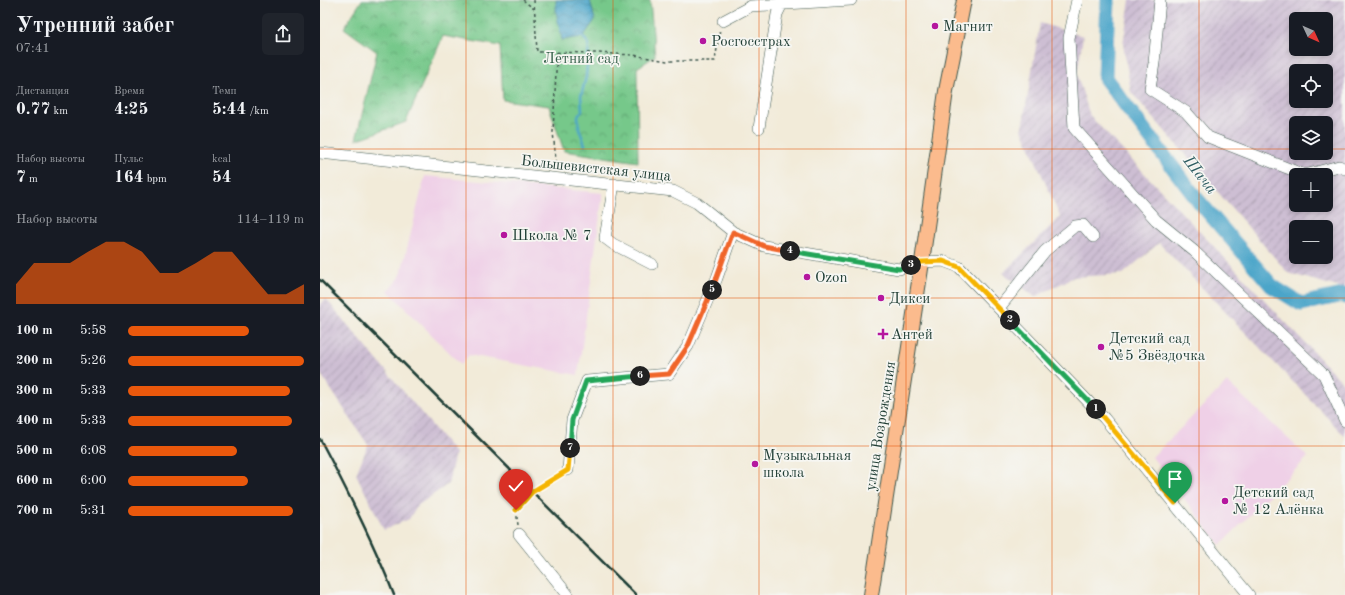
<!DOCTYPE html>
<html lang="ru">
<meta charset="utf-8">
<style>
:root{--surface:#171b24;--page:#20242c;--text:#f1f3f6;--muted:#9ea1a6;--accent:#ea580c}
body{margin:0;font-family:"Old Standard TT",serif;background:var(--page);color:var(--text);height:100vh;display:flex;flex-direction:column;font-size:15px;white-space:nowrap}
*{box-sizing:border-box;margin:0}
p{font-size:13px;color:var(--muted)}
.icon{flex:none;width:22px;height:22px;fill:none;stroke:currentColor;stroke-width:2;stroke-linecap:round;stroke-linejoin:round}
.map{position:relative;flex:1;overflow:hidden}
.details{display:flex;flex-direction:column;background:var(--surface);width:320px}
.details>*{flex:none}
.needle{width:26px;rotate:134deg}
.controls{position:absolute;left:969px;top:12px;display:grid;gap:8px}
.controls a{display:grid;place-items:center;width:44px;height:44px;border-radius:6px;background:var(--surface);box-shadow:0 2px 6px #0003;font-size:20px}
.pin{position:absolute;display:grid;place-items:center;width:34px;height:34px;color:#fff;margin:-41px -17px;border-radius:50% 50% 50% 0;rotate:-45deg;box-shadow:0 0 4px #0007}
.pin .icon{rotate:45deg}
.km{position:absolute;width:20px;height:20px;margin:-10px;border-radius:50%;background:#222;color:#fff;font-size:11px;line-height:20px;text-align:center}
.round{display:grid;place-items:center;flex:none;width:42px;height:42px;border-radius:6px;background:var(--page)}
.overview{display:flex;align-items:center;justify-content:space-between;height:68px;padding:0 16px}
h1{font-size:22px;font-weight:800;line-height:30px}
.stats{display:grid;grid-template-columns:repeat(3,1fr);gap:6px;height:68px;padding:4px 16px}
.stats div{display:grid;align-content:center}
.stats b{font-size:17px;font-weight:800}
.stats small{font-size:11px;font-weight:400}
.stats p{font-size:11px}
.chart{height:112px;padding:8px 16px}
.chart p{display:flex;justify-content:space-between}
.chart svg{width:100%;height:72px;margin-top:4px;fill:var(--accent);opacity:.7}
ul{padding:0 16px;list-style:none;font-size:13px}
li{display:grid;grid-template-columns:64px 48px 1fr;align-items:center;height:30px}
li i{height:10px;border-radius:5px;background:var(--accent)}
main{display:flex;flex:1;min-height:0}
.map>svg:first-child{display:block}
.built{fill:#efd0e7}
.industrial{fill:url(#industrial-furrows);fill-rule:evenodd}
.park{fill:url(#park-crowns);stroke:#4a825f}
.water{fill:url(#water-waves);stroke:#35717e}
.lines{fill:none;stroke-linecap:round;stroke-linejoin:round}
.stream{stroke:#4ba5c9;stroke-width:2.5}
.river{stroke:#4ba5c9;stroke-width:15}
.minor-casing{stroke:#3f574d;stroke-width:12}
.major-casing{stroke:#3f574d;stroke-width:16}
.path{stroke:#3f574d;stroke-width:1.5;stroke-dasharray:3 3;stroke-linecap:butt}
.minor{stroke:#fff;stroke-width:11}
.major{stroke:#fbbb8d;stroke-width:14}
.rail{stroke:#1f3d34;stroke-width:2.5}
.split-1-casing{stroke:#fff;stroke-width:8}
.split-2-casing{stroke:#fff;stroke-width:8}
.split-3-casing{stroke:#fff;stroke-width:8}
.split-4-casing{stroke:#fff;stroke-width:8}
.split-5-casing{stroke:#fff;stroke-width:8}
.split-6-casing{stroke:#fff;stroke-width:8}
.split-7-casing{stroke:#fff;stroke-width:8}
.split-8-casing{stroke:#fff;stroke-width:8}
.split-1{stroke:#f5b400;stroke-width:5}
.split-2{stroke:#22a559;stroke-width:5}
.split-3{stroke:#f5b400;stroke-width:5}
.split-4{stroke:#22a559;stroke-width:5}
.split-5{stroke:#f0652b;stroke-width:5}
.split-6{stroke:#f0652b;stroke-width:5}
.split-7{stroke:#22a559;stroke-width:5}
.split-8{stroke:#f5b400;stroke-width:5}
.grid{fill:none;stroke:#e8590c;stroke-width:1;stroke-opacity:0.55}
.poi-dot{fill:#b5179e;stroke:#f6f6f2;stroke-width:1.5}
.labels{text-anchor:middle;stroke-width:3.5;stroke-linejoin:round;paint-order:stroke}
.poi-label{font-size:15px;fill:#1f3d34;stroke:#f6f6f2;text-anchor:start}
.park-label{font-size:15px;fill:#35604a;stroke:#f6f6f2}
.street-label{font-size:15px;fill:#1f3d34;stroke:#f6f6f2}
.water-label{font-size:16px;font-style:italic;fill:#2c5c61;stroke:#f6f6f2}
</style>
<main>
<section class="details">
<div class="overview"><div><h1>Утренний забег</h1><p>07:41</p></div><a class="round"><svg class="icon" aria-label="share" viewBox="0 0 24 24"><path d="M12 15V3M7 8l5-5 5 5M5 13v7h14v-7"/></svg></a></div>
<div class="stats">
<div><p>Дистанция</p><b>0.77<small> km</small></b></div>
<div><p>Время</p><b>4:25</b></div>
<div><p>Темп</p><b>5:44<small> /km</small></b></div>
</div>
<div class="stats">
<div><p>Набор высоты</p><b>7<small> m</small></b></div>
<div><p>Пульс</p><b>164<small> bpm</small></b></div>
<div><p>kcal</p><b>54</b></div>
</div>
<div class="chart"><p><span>Набор высоты</span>114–119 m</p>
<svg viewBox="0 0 160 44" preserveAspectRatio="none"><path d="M0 44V32L10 19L20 19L30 19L40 12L50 6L60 6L70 12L80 25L90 25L100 19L110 12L120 12L130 25L140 38L150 38L160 32V44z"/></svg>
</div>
<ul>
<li><b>100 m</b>5:58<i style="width:69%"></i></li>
<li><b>200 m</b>5:26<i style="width:100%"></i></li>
<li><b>300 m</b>5:33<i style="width:92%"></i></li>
<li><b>400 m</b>5:33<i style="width:93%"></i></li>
<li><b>500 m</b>6:08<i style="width:62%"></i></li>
<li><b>600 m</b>6:00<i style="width:68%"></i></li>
<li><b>700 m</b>5:31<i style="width:94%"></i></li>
</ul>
</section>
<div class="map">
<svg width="1025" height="595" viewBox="0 0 1025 595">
<defs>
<pattern id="industrial-furrows" width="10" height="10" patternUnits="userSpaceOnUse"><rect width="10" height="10" fill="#cdbed3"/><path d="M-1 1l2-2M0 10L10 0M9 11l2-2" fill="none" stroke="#a69cac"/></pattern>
<pattern id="park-crowns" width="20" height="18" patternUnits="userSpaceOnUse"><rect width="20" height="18" fill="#76c88a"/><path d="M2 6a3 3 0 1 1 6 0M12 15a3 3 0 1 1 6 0" fill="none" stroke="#60a472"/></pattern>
<pattern id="water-waves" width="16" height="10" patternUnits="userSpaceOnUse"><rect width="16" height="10" fill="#4ba5c9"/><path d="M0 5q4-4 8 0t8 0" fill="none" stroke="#3e88a4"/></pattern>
</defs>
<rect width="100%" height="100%" fill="#f6f6f2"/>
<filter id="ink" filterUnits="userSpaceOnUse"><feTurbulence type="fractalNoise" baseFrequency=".025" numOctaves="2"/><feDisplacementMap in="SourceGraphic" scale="8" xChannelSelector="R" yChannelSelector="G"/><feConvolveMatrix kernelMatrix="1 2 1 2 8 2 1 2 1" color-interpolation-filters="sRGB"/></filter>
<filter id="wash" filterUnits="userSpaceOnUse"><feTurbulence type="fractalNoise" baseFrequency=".012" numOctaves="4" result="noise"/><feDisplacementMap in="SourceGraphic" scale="16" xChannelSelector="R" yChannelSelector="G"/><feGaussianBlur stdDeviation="0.9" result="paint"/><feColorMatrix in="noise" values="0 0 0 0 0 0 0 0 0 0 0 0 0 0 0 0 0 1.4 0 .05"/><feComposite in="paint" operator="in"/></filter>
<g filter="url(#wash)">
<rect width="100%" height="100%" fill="#f2ebd9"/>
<path class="built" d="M105,176L283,193L258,375L149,355L141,364L68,291L80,277Z
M907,382L988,457L900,545L832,457Z"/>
<path class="industrial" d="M810,0H1025V289L968,273L811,92L803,44ZM976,19H1006V49H976ZM976,71H1006V101H976ZM976,123H1006V153H976ZM976,175H1006V205H976ZM976,227H1006V257H976Z
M720,23L763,36L757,75L770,116L1025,385V436L839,243L803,274L754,277L715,297L683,273L740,217L702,129Z
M6,299L135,453L128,484L97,506L89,519L64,530L36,474L48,445L0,373V304Z"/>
<path class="park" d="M42,0H330L335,56L317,68L318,162L244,151L229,106L183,100L180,46L123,36L86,122L36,140L57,52L24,28Z"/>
<path class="water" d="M236,0H270L275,20L263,37L242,40L236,12Z"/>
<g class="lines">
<path class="stream" d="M263,37L269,44L266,77L261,96L262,111L258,116L259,128L265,145"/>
<path class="river" d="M788,0L785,78L876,198L952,286L981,304L1023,295L1025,297"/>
</g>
</g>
<g filter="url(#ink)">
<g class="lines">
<g class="minor-casing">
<path id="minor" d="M757,0L749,38L754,128L836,220L874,251L1004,375L1025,421
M840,0L834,63L830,89L866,112L888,137L985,175L1019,166L1025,169
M403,21L431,6L531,0
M439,128L457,14L462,4
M0,153L353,191L377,203L413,232L444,246L579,269L602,262L623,261L639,267L784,418L929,595
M294,184L285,238L293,244L332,264
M679,308L725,251L755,226L763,225L773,237
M248,470L252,420L267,381L349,374L368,346L397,278L413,232
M199,534L248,595"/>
</g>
<g class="major-casing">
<path id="major" d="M551,595L602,262L626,91L644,0"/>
</g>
<path class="path" d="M203,0L214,9
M214,0L217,52L278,53L313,55L347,61H395L400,29
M237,52L233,132L237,170
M198,525L196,510L212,492L240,475"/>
<use href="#minor" class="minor"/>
<use href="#major" class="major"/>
<path class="rail" d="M0,280L316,595
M0,439C27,490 53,541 74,595"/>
</g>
</g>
<g class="lines" filter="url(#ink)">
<g class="split-1-casing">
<path id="split-1" d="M776,409L855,503"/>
</g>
<g class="split-2-casing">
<path id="split-2" d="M690,320L776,409"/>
</g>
<g class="split-3-casing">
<path id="split-3" d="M591,265L602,262L623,261L639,267L690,320"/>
</g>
<g class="split-4-casing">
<path id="split-4" d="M470,251L579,269L591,265"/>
</g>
<g class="split-5-casing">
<path id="split-5" d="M392,290L413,232L444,246L470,251"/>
</g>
<g class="split-6-casing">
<path id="split-6" d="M320,376L349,374L368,346L392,290"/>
</g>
<g class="split-7-casing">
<path id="split-7" d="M250,448L252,420L266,381L320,376"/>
</g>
<g class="split-8-casing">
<path id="split-8" d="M196,510L212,492L248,470L250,448"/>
</g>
<use href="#split-1" class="split-1"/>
<use href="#split-2" class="split-2"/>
<use href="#split-3" class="split-3"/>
<use href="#split-4" class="split-4"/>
<use href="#split-5" class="split-5"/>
<use href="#split-6" class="split-6"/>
<use href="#split-7" class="split-7"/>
<use href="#split-8" class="split-8"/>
</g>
<path class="grid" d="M146,0V595M293,0V595M439,0V595M586,0V595M732,0V595M879,0V595M0,149H976M1006,149H1025M0,298H1025M0,446H1025"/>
<g class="poi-dot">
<circle cx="615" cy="26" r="4"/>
<circle cx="383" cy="41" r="4"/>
<circle cx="184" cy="235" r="4"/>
<circle cx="487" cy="277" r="4"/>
<circle cx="561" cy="298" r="4"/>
<path d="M561 328h4v4h4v4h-4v4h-4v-4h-4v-4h4z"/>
<circle cx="781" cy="347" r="4"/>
<circle cx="435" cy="464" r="4"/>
<circle cx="905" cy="501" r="4"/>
</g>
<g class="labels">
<g class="poi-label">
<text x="623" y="31">Магнит</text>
<text x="391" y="46">Росгосстрах</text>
<text x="192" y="240">Школа № 7</text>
<text x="495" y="282">Ozon</text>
<text x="569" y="303">Дикси</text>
<text x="571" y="339">Антей</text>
<text x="789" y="343">Детский сад<tspan x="789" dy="17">№5 Звёздочка</tspan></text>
<text x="443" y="460">Музыкальная<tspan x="443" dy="17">школа</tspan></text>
<text x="913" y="497">Детский сад<tspan x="913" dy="17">№ 12 Алёнка</tspan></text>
</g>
<g class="park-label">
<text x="261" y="63">Летний сад</text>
</g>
<g class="street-label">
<text transform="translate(276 168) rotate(6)" y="5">Большевистская улица</text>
<text transform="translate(560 426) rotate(-81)" y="5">улица Возрождения</text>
</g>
<g class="water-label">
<text transform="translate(881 174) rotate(52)" y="6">Шача</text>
</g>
</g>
</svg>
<div class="controls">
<a><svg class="needle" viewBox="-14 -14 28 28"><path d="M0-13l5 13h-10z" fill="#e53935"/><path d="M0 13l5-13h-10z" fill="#9ea1a6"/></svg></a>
<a><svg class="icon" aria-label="locate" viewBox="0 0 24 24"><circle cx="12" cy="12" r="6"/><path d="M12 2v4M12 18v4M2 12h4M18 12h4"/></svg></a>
<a><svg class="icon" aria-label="layers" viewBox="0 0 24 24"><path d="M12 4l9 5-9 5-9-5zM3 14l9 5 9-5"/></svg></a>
<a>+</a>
<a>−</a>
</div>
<div class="pin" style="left:855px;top:503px;background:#1e9e55"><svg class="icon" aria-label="arrive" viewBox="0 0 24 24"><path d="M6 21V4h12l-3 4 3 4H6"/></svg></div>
<div class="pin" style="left:196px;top:510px;background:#d93025"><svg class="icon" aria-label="check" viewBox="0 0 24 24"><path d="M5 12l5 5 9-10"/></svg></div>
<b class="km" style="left:776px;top:409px">1</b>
<b class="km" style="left:690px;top:320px">2</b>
<b class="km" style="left:591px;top:265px">3</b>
<b class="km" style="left:470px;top:251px">4</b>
<b class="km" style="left:392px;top:290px">5</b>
<b class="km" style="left:320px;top:376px">6</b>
<b class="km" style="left:250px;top:448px">7</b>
</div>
</main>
